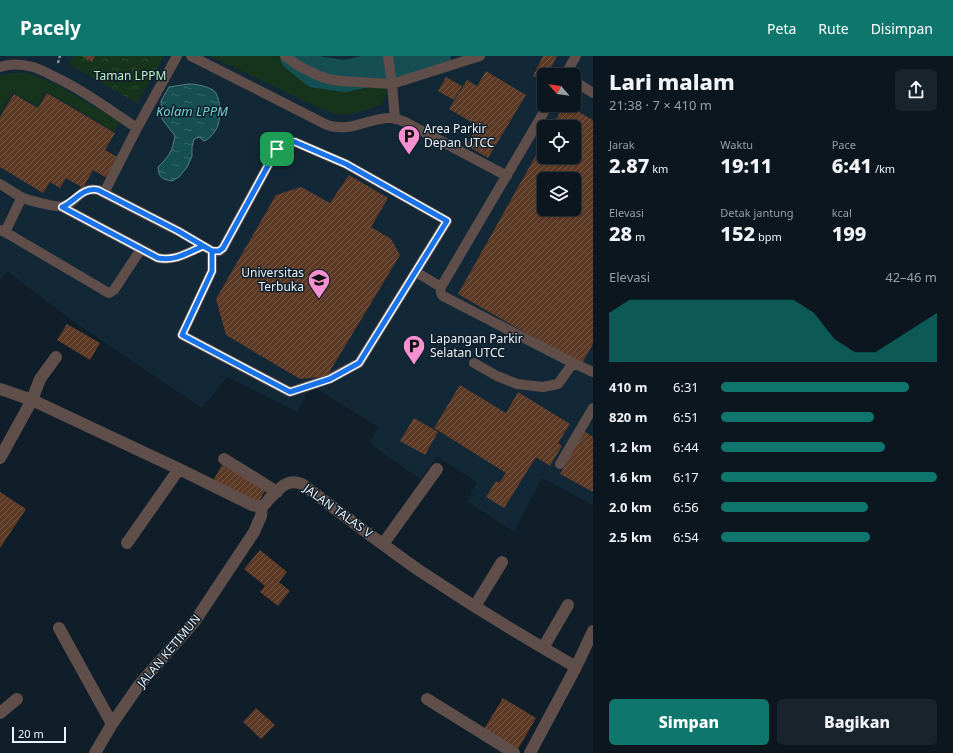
<!DOCTYPE html>
<html lang="id">
<meta charset="utf-8">
<style>
:root{--surface:#0b161f;--page:#19232c;--text:#f1f3f6;--muted:#9a9fa4;--line:#2b353d;--accent:#0f766e}
body{margin:0;font-family:"Noto Sans",sans-serif;background:var(--page);color:var(--text);height:100vh;display:flex;flex-direction:column;font-size:15px;white-space:nowrap}
*{box-sizing:border-box;margin:0}
p{font-size:13px;color:var(--muted)}
.icon{flex:none;width:22px;height:22px;fill:none;stroke:currentColor;stroke-width:2;stroke-linecap:round;stroke-linejoin:round}
.map{position:relative;flex:1;overflow:hidden}
.panel{display:flex;flex-direction:column;background:var(--surface);width:360px}
.panel>*{flex:none}
.needle{width:26px;rotate:298deg}
.tools{position:absolute;left:537px;top:12px;display:grid;gap:8px}
.tools a{display:grid;place-items:center;width:44px;height:44px;border-radius:6px;background:var(--surface);box-shadow:0 1px 3px #0004,0 0 0 1px var(--line);font-size:20px}
.scale{position:absolute;left:12px;bottom:10px;width:54px;box-sizing:border-box;padding-left:4px;border:2px solid #ebf4fc;border-top:0;font-size:11px;line-height:14px;white-space:nowrap;color:#ebf4fc;-webkit-text-stroke:3px #0f1e29;paint-order:stroke}
.pin{position:absolute;display:grid;place-items:center;width:34px;height:34px;color:#fff;margin:-17px;border-radius:8px;box-shadow:0 2px 6px #0006}
.round{display:grid;place-items:center;flex:none;width:42px;height:42px;border-radius:6px;background:var(--page)}
.head{display:flex;align-items:center;justify-content:space-between;height:68px;padding:0 16px}
h1{font-size:22px;font-weight:800;line-height:30px}
.metrics{display:grid;grid-template-columns:repeat(3,1fr);gap:6px;height:68px;padding:4px 16px}
.metrics div{display:grid;align-content:center}
.metrics b{font-size:20px;font-weight:800}
.metrics small{font-size:11px;font-weight:400}
.metrics p{font-size:11px}
.chart{height:112px;padding:8px 16px}
.chart p{display:flex;justify-content:space-between}
.chart svg{width:100%;height:72px;margin-top:4px;fill:var(--accent);opacity:.7}
.primary-button{display:flex;gap:8px;margin-top:auto;padding:8px 16px}
.primary-button a{flex:1;height:46px;border-radius:6px;background:var(--accent);color:#fff;font-size:16px;font-weight:800;line-height:46px;text-align:center}
.primary-button a+a{background:var(--page);color:var(--text)}
ul{padding:0 16px;list-style:none;font-size:13px}
li{display:grid;grid-template-columns:64px 48px 1fr;align-items:center;height:30px}
li i{height:10px;border-radius:5px;background:var(--accent)}
header{display:flex;align-items:center;gap:24px;box-sizing:border-box;height:56px;padding:0 20px;background:var(--accent);color:#fff}
header strong{font-size:19px}
nav{display:flex;gap:22px;margin-inline-start:auto;font-size:14px}
main{display:flex;flex:1;min-height:0}
.map>svg:first-child{display:block}
.built{fill:#132837;fill-rule:evenodd}
.grass{fill:#16341b}
.park{fill:url(#park-crowns)}
.water{fill:url(#water-ripples);stroke:#558086}
.lines{fill:none;stroke-linecap:round;stroke-linejoin:round}
.river{stroke:#154f53;stroke-width:32}
.building{fill:url(#building-hatch);fill-rule:evenodd}
.path{stroke:#88939d;stroke-width:2.5;stroke-dasharray:3 2;stroke-linecap:butt}
.lane{stroke:#604e4a;stroke-width:10}
.street{stroke:#604e4a;stroke-width:12}
.route-casing{stroke:#fff;stroke-width:8}
.route{stroke:#1a73e8;stroke-width:5}
.labels{text-anchor:middle;stroke-width:3;stroke-linejoin:round;paint-order:stroke}
.park-label{font-size:12px;fill:#bcf4c3;stroke:#0f1e29}
.poi-label{font-size:12px;fill:#ebf4fc;stroke:#0f1e29;text-anchor:start}
.street-label{font-size:12px;fill:#ebf4fc;stroke:#0f1e29}
.water-label{font-size:13px;font-style:italic;fill:#76d2d8;stroke:#0f1e29}
</style>
<header>
<strong>Pacely</strong>
<nav><a>Peta</a><a>Rute</a><a>Disimpan</a></nav>
</header>
<main>
<div class="map">
<svg width="593" height="697" viewBox="0 0 593 697">
<defs>
<pattern id="park-crowns" width="20" height="18" patternUnits="userSpaceOnUse"><rect width="20" height="18" fill="#16341b"/><path d="M2 6a3 3 0 1 1 6 0M12 15a3 3 0 1 1 6 0" fill="none" stroke="#2d4832"/></pattern>
<pattern id="water-ripples" width="26" height="14" patternUnits="userSpaceOnUse"><rect width="26" height="14" fill="#154f53"/><path d="M2 4q2-2 4 0t4 0M15 11q2-2 4 0t4 0" fill="none" stroke="#37696d"/></pattern>
<pattern id="building-hatch" width="6" height="6" patternUnits="userSpaceOnUse"><rect width="6" height="6" fill="#5c3a25"/><path d="M-1 1l2-2M0 6l6-6M5 7l2-2" fill="none" stroke="#745746"/></pattern>
</defs>
<rect width="100%" height="100%" fill="#0f1e29"/>
<path class="built" d="M0,0H593V449L542,422L514,476L467,445L477,426L437,401L420,423L369,387L378,371L312,330L297,356L227,321L202,352L70,263L7,215L0,225ZM544,19H574V49H544ZM544,71H574V101H544ZM544,123H574V153H544Z"/>
<path class="grass" d="M210,0H277L304,19L323,28L343,32L386,23L387,38L381,49L358,56L340,59L322,53L279,33Z
M11,17H24L36,20L59,30L120,66L114,75L46,35L37,50L13,36L0,58V21L2,19Z"/>
<path class="park" d="M74,0H164L137,47L69,8Z"/>
<path class="water" d="M189,28C196,28 206,30 213,34C221,40 221,60 218,69C216,75 210,83 204,85L199,81L194,83L192,91V100L187,111L179,121L172,125C162,123 159,122 158,111C170,99 172,96 175,80L162,63L161,45L169,31Z"/>
<g class="lines">
<path class="river" d="M296,0L316,16L345,20L435,0"/>
</g>
<path class="building" d="M82,0H95L92,6Z
M543,0H557L547,19H544V25L533,20Z
M486,15L526,39L488,102L466,89L478,70L449,53L467,24L477,30Z
M446,21L462,30L454,44L438,35Z
M47,37L115,77L105,94L119,102L107,122L93,114L83,132L66,122L60,132L50,126L43,137L0,111V61L14,38L38,52Z
M564,49H567L593,64V288L581,309L458,238L544,85V101H574V71H552ZM544,123H574V153H544Z
M349,119L388,142L371,171L391,183L400,199L327,320L300,323L226,279L216,243L276,139L301,131L330,147Z
M67,268L100,287L90,304L57,284Z
M460,329L506,357L518,336L570,368L558,387L562,390L550,410L536,401L504,452L486,441L496,425L499,427L506,417L434,372Z
M414,362L438,376L425,399L400,385Z
M584,375L593,381V436L560,418Z
M222,409L266,433L257,449L213,425Z
M0,436L26,453L0,492Z
M260,494L287,516L279,526L290,535L278,550L260,536L265,530L244,513Z
M503,642L536,662L518,693L484,673Z
M256,652L275,669L261,683L243,666Z"/>
<g class="lines">
<path class="path" d="M58,7L60,0"/>
<path class="lane" d="M191,0L327,69C350,77 368,62 390,62C395,62 400,64 405,66L507,120
M285,0L299,10L317,19L328,23L341,25L392,28L480,0
M388,0L392,28L395,63
M0,11C11,7 22,8 33,11C40,13 47,17 53,20C83,34 110,54 137,72
M565,19L576,0
M574,25L593,37
M548,49L441,231C440,235 440,237 443,240L569,305L593,316
M0,128C7,132 14,137 21,141C27,144 57,152 63,150C78,147 79,130 98,134L178,175L212,195C217,196 220,196 223,192L277,93C282,87 287,84 295,86L346,108L447,165L359,307L329,323L290,336L182,279L212,215V195
M104,137L137,72L177,0
M62,151L158,202C176,205 187,197 203,190
M0,174L5,176L22,141
M5,176L107,236L109,237L114,234L141,193
M416,216L441,231
M474,307L497,320L517,328L543,331L558,328L573,307
M560,408L593,352"/>
<path class="street" d="M0,333L32,344L179,413L252,449C255,450 258,450 262,450C265,449 267,446 269,443C280,433 286,422 302,428C341,457 380,487 420,515C471,549 523,581 576,611
M0,402L32,344L40,323L56,301
M224,403L277,436
M127,487L179,413
M383,488L437,413
M475,550L502,506
M59,572L112,668
M543,592L568,549
M427,643L514,697
M0,657L17,643
M95,697L112,668L139,629L195,565L254,476L261,460L262,450
M530,697L576,611L593,575"/>
</g>
<g class="lines">
<g class="route-casing">
<path id="route" d="M277,93L223,192L219,195H212L203,190C187,197 176,205 158,202L62,151C76,145 82,131 98,134L178,175L212,195V215L182,279L290,336L330,323L359,307L447,165L346,108L295,86C286,84 282,87 277,93"/>
</g>
<use href="#route" class="route"/>
</g>
<defs>
<g id="parking-pin" transform="scale(1.15)"><path d="M0 17L-7.5 6A9.5 9.5 0 1 1 7.5 6Z" fill="#f690d0" stroke="#0f1e29"/><path d="M-3.5-5.5H1a3.5 3.5 0 0 1 0 7H-1V5.5H-3.5ZM-1-3.4V-.6H.8a1.4 1.4 0 0 0 0-2.8Z" fill="#111"/></g>
<g id="university-pin" transform="scale(1.15)"><path d="M0 17L-7.5 6A9.5 9.5 0 1 1 7.5 6Z" fill="#f690d0" stroke="#0f1e29"/><path d="M0-5L7-2L0 1L-7-2ZM-4 1L0 2.5L4 1V4Q0 6-4 4Z" fill="#111"/></g>
</defs>
<g fill-rule="evenodd">
<use href="#parking-pin" x="409" y="80"/>
<use href="#university-pin" x="319" y="224"/>
<use href="#parking-pin" x="414" y="290"/>
</g>
<g class="labels">
<g class="park-label">
<text x="130" y="24">Taman LPPM</text>
</g>
<g class="poi-label">
<text x="424" y="77">Area Parkir<tspan x="424" dy="14">Depan UTCC</tspan></text>
<text x="304" y="221" text-anchor="end">Universitas<tspan x="304" dy="14">Terbuka</tspan></text>
<text x="430" y="287">Lapangan Parkir<tspan x="430" dy="14">Selatan UTCC</tspan></text>
</g>
<g class="street-label">
<text transform="translate(338 455) rotate(36)" y="4">JALAN TALAS V</text>
<text transform="translate(169 595) rotate(-50)" y="4">JALAN KETIMUN</text>
</g>
<g class="water-label">
<text x="192" y="60">Kolam LPPM</text>
</g>
</g>
</svg>
<div class="tools">
<a><svg class="needle" viewBox="-14 -14 28 28"><path d="M0-13l5 13h-10z" fill="#e53935"/><path d="M0 13l5-13h-10z" fill="#9a9fa4"/></svg></a>
<a><svg class="icon" aria-label="locate" viewBox="0 0 24 24"><circle cx="12" cy="12" r="6"/><path d="M12 2v4M12 18v4M2 12h4M18 12h4"/></svg></a>
<a><svg class="icon" aria-label="layers" viewBox="0 0 24 24"><path d="M12 4l9 5-9 5-9-5zM3 14l9 5 9-5"/></svg></a>
</div>
<div class="scale">20 m</div>
<div class="pin" style="left:277px;top:93px;background:#1e9e55"><svg class="icon" aria-label="arrive" viewBox="0 0 24 24"><path d="M6 21V4h12l-3 4 3 4H6"/></svg></div>
</div>
<section class="panel">
<div class="head"><div><h1>Lari malam</h1><p>21:38 · 7 × 410 m</p></div><a class="round"><svg class="icon" aria-label="share" viewBox="0 0 24 24"><path d="M12 15V3M7 8l5-5 5 5M5 13v7h14v-7"/></svg></a></div>
<div class="metrics">
<div><p>Jarak</p><b>2.87<small> km</small></b></div>
<div><p>Waktu</p><b>19:11</b></div>
<div><p>Pace</p><b>6:41<small> /km</small></b></div>
</div>
<div class="metrics">
<div><p>Elevasi</p><b>28<small> m</small></b></div>
<div><p>Detak jantung</p><b>152<small> bpm</small></b></div>
<div><p>kcal</p><b>199</b></div>
</div>
<div class="chart"><p><span>Elevasi</span>42–46 m</p>
<svg viewBox="0 0 160 44" preserveAspectRatio="none"><path d="M0 44V14L10 6L20 6L30 6L40 6L50 6L60 6L70 6L80 6L90 6L100 14L110 30L120 38L130 38L140 30L150 22L160 14V44z"/></svg>
</div>
<ul>
<li><b>410 m</b>6:31<i style="width:87%"></i></li>
<li><b>820 m</b>6:51<i style="width:71%"></i></li>
<li><b>1.2 km</b>6:44<i style="width:76%"></i></li>
<li><b>1.6 km</b>6:17<i style="width:100%"></i></li>
<li><b>2.0 km</b>6:56<i style="width:68%"></i></li>
<li><b>2.5 km</b>6:54<i style="width:69%"></i></li>
</ul>
<div class="primary-button"><a>Simpan</a><a>Bagikan</a></div>
</section>
</main>
